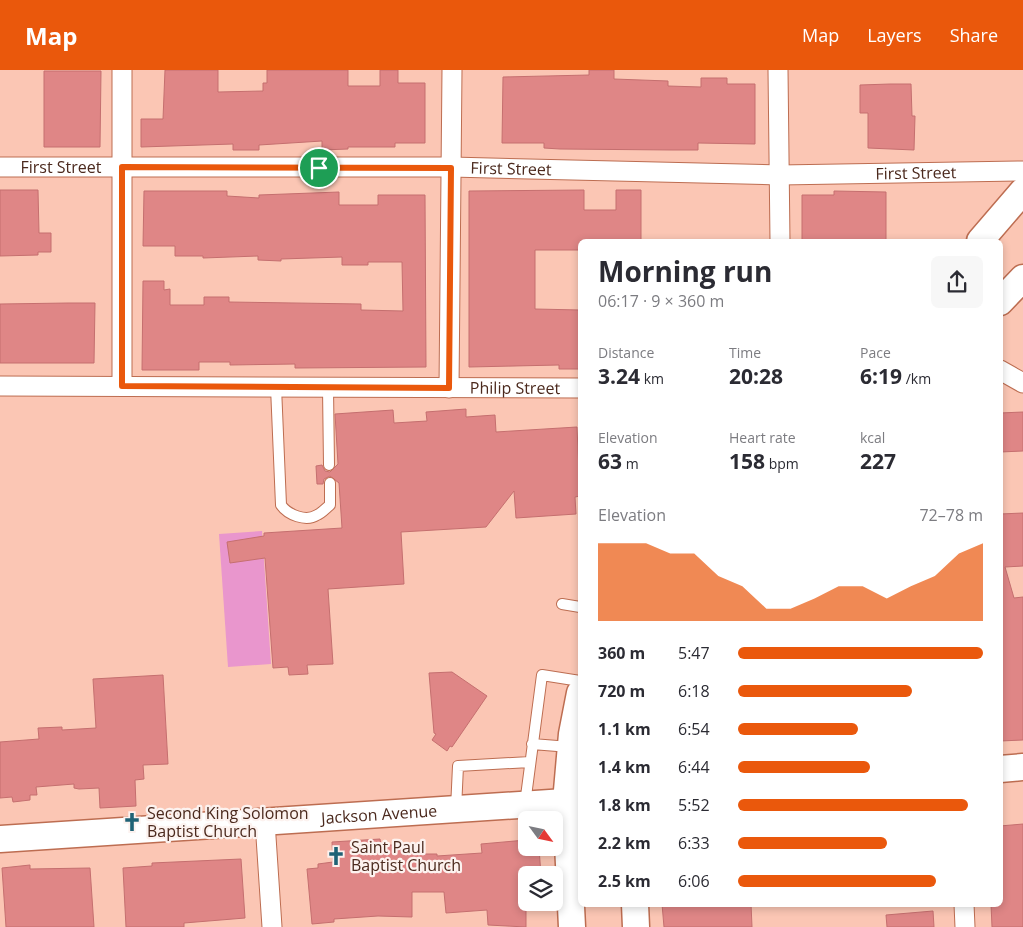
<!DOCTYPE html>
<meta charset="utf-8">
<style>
:root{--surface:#fff;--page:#f7f7f7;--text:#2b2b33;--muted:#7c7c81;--accent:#ea580c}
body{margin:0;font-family:"Open Sans",sans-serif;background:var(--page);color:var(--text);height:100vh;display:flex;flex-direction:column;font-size:19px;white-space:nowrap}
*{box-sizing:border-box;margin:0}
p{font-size:16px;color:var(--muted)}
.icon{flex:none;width:28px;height:28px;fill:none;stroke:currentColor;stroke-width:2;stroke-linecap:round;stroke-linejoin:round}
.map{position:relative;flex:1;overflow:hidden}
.drawer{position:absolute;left:578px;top:169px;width:425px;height:668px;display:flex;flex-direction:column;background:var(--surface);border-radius:8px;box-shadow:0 2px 8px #0003}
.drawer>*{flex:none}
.needle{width:32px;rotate:123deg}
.buttons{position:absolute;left:518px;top:741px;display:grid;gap:10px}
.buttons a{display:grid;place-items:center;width:45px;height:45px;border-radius:8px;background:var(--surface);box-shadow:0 2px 8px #0003;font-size:25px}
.pin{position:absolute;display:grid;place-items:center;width:42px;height:42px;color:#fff;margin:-21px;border:2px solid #fff;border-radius:50%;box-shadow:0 1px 5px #0007}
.round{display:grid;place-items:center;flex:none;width:52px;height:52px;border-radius:8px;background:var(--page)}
.head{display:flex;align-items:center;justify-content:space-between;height:85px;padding:0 20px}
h1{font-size:28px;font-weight:700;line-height:38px}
.stats{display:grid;grid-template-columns:repeat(3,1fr);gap:8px;height:85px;padding:5px 20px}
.stats div{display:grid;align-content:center}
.stats b{font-size:21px;font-weight:700}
.stats small{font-size:14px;font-weight:400}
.stats p{font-size:14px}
.chart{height:140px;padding:10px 20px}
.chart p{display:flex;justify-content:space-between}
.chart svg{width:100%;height:90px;margin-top:5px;fill:var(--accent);opacity:.7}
ul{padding:0 20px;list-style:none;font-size:16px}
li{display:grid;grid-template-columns:80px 60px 1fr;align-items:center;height:38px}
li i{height:12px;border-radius:6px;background:var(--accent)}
header{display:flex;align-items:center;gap:30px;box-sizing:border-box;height:70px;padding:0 25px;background:var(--accent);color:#fff}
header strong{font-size:24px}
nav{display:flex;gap:28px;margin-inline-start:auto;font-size:18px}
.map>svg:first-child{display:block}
.green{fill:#e996cd}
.building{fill:#df8686;stroke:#c56f6f}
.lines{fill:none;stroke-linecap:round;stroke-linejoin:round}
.lane-casing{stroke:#bd6d51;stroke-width:12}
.street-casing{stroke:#bd6d51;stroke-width:21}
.secondary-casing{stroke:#bd6d51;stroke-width:29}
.lane{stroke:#fff;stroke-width:10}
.street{stroke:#fff;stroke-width:19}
.secondary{stroke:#fff;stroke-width:26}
.route-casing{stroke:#fff;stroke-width:10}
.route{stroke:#ea580c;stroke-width:6}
.labels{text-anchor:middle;stroke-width:4.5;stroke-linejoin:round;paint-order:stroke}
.street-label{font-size:16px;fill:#4b291d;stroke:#fcf2ef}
.poi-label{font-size:16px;fill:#4b291d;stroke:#fcf2ef;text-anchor:start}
</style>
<header>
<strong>Map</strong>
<nav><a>Map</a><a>Layers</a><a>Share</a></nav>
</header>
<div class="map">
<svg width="1023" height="857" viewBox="0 0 1023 857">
<rect width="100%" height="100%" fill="#fbc6b4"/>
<path class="green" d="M262,461L271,594L228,597L219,464Z"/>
<path class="building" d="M165,0H218V22L263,21V13H267V0H348V16H380V0H398V13H425V73H395V77H348V79L322,80V71L259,75V80H233V74L141,77V49H163Z
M589,0H614V9L668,11V16L701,17V8H727V14H755V74L698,73V80H672L560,79L544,78V73H502L503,7L589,5Z
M44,1H101L100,77H44Z
M890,14H911L912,46H915L914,80L868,78V43H860V15Z
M0,120H38L39,163H51V182H38V185L0,186Z
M584,120V140H616V120H641V171H580V180H535V239L580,240V299H559V295L469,297V121Z
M144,121H227V126L259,128V125L339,122V135H378V125H425L426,297L295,298V294L230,295V292H199V300H142L143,211H164V220L170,219V235H204V227H229V232L361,234V240L403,241L402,192H368V195H342V187L281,189V191L258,190V186L203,188V186H175V176H143Z
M834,121L886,122V171H802V125H834Z
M68,233H95L94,293H0V234Z
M466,339V347L495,345L496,362L577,357L580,426L575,427L576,444L516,448L514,421L486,457L401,462L404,514L328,519L333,594L307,595L308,604L289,605L288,597L273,598L265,488L230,493L227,472L264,466V463L342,458L339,413L330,406L324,409L323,414H317L316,396L322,395L325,401L330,402L338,394L335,344L393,340L394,353L427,351L426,342Z
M1023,342V381L1000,382V343Z
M1023,443V496L1005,497L1014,528L1023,527V670L1000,671V444Z
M452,602L487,626L452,677L450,676L447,681L432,670L436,664L434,663L429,603Z
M163,605L168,694L143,695L144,709L135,710L136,736L100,738L99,718L79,719L74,718V714L36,717L37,725H30V730L13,732L12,727L0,728V672L39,669L38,658L62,657V660L96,658L93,609Z
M1023,754V857H992L991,834H1000V756Z
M380,769L381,775H412V784H437V786L482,783L481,774L526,770V778H539L541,805H526V857L488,855L487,840L446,843L444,822H412V847L378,846L334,849V852L312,854L307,799L318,798V794L333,792L332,772Z
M241,789L245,848L184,853V857H126L123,798L152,796V793Z
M30,795V799L90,798L94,857H6L2,798Z
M662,834H751L752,857H664Z
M933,841L934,857H887L886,845Z"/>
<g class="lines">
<g class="lane-casing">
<path id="lane" d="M276,317L281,435C288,445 306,452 317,445C322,443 326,438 330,435V413
M328,318L329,395
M562,534L580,537
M532,674L570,677
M525,734L542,605L580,611
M456,739L458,696L530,692"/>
</g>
<g class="street-casing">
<g id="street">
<path d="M778,0L780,171"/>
<path id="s1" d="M0,97H451L780,105L1023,101"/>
<path d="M1000,300L1023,313"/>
<path id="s2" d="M0,316L580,318"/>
<path d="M122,316V0"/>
<path d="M449,318L452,0"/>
<path d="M265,752L272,857"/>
<path d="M964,834L965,857"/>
</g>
</g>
<g class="secondary-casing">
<g id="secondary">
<path d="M980,171L1023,121"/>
<path d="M1000,232L1023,208"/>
<path d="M1000,699L1023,697"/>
<path id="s3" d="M0,769L580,731"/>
<path d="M635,834L636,857"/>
<path d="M572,857L566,732L572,664L580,623"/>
</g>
</g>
<use href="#lane" class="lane"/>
<use href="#street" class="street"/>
<use href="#secondary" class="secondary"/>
</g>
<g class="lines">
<g class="route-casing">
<path id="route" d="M122,97L451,98L449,318L122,316Z"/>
</g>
<use href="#route" class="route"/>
</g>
<defs>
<g id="church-bare" transform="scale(1.5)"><path d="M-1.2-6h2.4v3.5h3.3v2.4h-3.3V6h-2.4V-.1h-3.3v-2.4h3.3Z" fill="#1f6275" stroke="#fcf2ef" stroke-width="2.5" paint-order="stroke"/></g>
</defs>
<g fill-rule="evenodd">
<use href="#church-bare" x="132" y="752"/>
<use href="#church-bare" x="336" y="786"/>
</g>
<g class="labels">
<g class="street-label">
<text dy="6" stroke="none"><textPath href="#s1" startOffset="61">First Street</textPath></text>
<text dy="6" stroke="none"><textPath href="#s1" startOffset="511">First Street</textPath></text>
<text dy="6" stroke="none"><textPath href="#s1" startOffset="916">First Street</textPath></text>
<text dy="6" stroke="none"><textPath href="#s2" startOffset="515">Philip Street</textPath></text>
<text dy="6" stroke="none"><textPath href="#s3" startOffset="380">Jackson Avenue</textPath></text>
</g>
<g class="poi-label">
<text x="147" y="749">Second King Solomon<tspan x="147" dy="18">Baptist Church</tspan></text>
<text x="351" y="783">Saint Paul<tspan x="351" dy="18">Baptist Church</tspan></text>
</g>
</g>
</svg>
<div class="buttons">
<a><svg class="needle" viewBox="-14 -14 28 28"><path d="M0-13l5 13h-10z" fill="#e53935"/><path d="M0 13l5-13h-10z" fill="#7c7c81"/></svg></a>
<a><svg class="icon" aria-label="layers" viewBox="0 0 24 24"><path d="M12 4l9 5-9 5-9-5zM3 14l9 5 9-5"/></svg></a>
</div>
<div class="pin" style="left:319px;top:98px;background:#1e9e55"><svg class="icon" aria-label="arrive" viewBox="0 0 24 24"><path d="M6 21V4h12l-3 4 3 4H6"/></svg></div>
<section class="drawer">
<div class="head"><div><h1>Morning run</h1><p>06:17 · 9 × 360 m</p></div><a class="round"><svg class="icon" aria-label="share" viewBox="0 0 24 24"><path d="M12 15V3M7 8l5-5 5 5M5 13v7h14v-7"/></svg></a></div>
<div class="stats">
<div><p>Distance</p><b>3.24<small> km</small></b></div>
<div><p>Time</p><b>20:28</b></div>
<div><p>Pace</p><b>6:19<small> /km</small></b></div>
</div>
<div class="stats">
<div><p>Elevation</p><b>63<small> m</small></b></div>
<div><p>Heart rate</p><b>158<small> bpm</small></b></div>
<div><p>kcal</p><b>227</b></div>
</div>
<div class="chart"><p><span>Elevation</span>72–78 m</p>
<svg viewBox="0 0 160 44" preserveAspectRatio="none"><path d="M0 44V6L10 6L20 6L30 11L40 11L50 22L60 27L70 38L80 38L90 33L100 27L110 27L120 33L130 27L140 22L150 11L160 6V44z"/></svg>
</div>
<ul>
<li><b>360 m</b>5:47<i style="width:100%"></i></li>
<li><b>720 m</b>6:18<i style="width:71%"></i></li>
<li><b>1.1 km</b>6:54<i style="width:49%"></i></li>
<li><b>1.4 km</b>6:44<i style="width:54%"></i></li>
<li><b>1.8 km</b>5:52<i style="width:94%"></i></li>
<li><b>2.2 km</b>6:33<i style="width:61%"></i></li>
<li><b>2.5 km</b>6:06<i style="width:81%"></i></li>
</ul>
</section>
</div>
